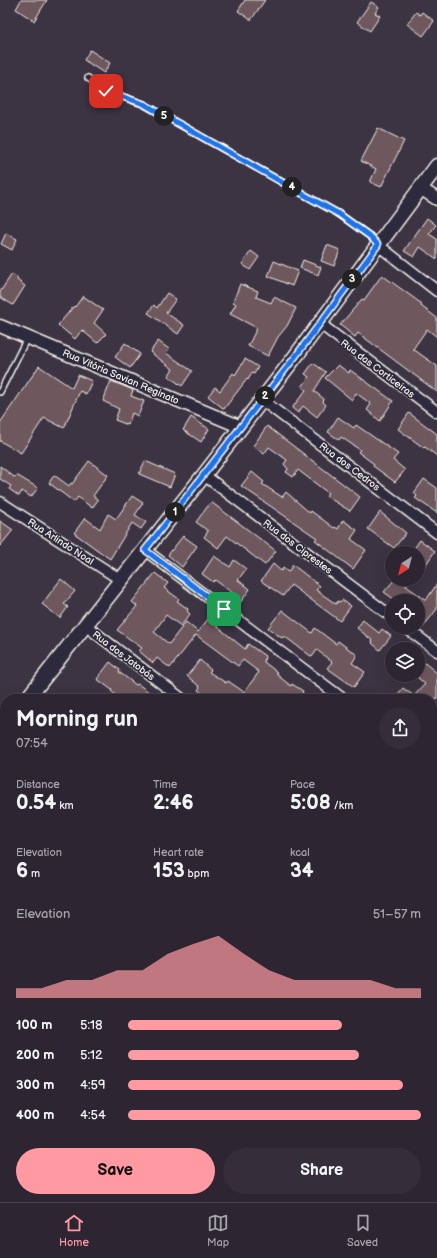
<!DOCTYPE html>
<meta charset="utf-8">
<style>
:root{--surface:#2d2632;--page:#352e3a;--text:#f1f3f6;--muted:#a7a5ac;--line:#48434d;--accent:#ff9aa2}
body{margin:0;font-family:"Balsamiq Sans",sans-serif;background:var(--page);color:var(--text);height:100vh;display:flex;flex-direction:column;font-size:15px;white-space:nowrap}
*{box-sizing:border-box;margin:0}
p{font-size:13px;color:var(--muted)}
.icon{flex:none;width:22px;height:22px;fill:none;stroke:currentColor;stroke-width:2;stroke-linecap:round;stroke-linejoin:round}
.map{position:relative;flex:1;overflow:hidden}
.side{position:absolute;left:0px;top:694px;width:437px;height:508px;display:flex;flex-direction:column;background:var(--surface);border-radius:16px 16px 0 0;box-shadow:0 4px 16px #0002,0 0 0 1px var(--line)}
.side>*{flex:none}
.needle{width:26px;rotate:216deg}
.controls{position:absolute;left:385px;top:546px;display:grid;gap:8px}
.controls a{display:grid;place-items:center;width:40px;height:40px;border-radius:50%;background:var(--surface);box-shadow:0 4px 16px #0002,0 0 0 1px var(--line);font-size:20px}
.pin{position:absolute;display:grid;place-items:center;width:34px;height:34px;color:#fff;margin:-17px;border-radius:8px;box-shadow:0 2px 6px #0006}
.km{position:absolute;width:20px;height:20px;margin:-10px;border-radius:50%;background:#222;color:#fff;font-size:11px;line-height:20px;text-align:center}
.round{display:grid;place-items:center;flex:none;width:42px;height:42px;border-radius:21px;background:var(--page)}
.headline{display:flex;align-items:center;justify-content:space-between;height:68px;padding:0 16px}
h1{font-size:22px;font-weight:700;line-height:30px}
.stats{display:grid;grid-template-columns:repeat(3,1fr);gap:6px;height:68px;padding:4px 16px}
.stats div{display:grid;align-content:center}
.stats b{font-size:20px;font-weight:700}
.stats small{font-size:11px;font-weight:400}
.stats p{font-size:11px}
.chart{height:112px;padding:8px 16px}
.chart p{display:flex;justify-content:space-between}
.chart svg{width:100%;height:72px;margin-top:4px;fill:var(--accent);opacity:.7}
.primary-button{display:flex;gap:8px;margin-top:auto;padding:8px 16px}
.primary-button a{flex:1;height:46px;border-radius:24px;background:var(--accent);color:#111;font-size:16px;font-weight:700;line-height:46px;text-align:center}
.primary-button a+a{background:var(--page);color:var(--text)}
ul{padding:0 16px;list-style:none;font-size:13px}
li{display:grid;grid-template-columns:64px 48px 1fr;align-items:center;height:30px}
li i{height:10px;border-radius:5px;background:var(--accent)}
.dock{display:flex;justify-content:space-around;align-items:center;height:56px;border-top:1px solid var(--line);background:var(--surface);font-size:11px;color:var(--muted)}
.dock a{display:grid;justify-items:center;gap:2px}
.dock .current{color:var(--accent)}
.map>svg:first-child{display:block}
.green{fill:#5e695e;stroke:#a9ada3}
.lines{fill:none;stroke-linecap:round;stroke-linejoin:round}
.stream{stroke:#92a0a6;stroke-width:3}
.building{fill:#6e595d;stroke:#f4f1e8}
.service-casing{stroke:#f4f1e8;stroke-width:8}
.minor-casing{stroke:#f4f1e8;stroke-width:13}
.tertiary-casing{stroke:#f4f1e8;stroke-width:15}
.secondary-casing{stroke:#f4f1e8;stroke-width:17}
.path{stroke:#f4f1e8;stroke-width:2;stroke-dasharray:4 3;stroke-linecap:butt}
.service{stroke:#2f2a3d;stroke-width:5}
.minor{stroke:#2f2a3d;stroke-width:10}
.tertiary{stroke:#2f2a3d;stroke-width:12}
.secondary{stroke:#2f2a3d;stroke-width:14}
.route-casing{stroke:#fff;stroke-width:8}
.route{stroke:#1a73e8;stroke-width:5}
.labels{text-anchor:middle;stroke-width:3.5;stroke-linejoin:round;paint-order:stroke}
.street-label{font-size:10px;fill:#f4f1e8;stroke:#2f2a3d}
</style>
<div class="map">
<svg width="437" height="1202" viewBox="0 0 437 1202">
<rect width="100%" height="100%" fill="#3c3343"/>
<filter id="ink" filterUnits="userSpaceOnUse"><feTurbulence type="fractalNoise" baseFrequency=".025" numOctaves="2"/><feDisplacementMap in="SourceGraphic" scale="8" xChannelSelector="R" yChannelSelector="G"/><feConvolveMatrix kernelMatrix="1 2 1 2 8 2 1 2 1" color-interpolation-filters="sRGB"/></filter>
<g filter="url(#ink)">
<path class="green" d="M0,993L5,997V1163L0,1156Z
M29,1197H353L359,1202H33Z"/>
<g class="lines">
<path class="stream" d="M0,1172L5,1179
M18,1197L21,1202"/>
</g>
<path class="building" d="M21,0H47L34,21L16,9Z
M245,0H265L251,20L238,11Z
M371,2L379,7L375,13L380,16L370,31L357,22Z
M416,12L420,15L422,12L434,21L423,36L407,24Z
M90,50L110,63L104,73L84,60Z
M378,128L404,141L381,187L370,182L376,169L361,161Z
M427,218L436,225L429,234L437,239V259L420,247L414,257L404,251Z
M6,233L17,239L12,250L1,244Z
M327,245L340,250L334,266L321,261Z
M251,251L259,257L250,270L242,264Z
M303,260L321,267L318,275L300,268Z
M274,261L298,271L292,286L268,276Z
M12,274L18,278L17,280L25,286L13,305L0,297V292Z
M382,275L422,304L421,306L437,318V337L427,329L413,349L437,366V392L358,333L355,337L340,325L362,299L364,300Z
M240,284L258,291L256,297L271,303L274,297L296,308L287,326L278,337L268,356L248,346L257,328L230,314L236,304L233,302Z
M167,293L176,299L166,313L184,325L178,334L148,313L154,305L157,308Z
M83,296L103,310L94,323L106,334L97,343L82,330L75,339L58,325L74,306L75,307Z
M158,341L169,349L166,353L192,371L182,386L168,376L173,369L150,352Z
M125,343L140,354L130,368L115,357Z
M245,359L258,367L254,374L252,373L248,380L247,379L224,409L208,396L215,387L220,391L233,373L235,375Z
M313,363L326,372L314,391L324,399L323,402L326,405L317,417L303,406L298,413L292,408L306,390L302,387L309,377L305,374Z
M338,365L349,373L350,370L393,401L380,421L367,410L371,404L356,393L352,400L325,378Z
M39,366L72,388L78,375L92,381L86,394L80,391L64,428L44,418L21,453L0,441V423Z
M111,381L133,390L131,396L144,401L138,416L132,413L128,425L115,420L119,409L103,401Z
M409,413L437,434V456L425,447L424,448L398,429Z
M191,417L209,429L201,442L183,430Z
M338,417L354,428L356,425L398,454L393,460L405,470L395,482L373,466L374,464L358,452L360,450L341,437L339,440L328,432Z
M267,426L360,497L350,511L326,496L328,493L298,470L293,477L286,472L288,469L284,464L287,460L269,447L264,454L253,446Z
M89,461L108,475L93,496L98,500L92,508L78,497L74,502L49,483L54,475L69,486L71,483L72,484Z
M145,461L175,474L170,487L139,474Z
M0,466L14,477L18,476L38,488L31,497L22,491L19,496L9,489L11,486L0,479Z
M252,472L264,482L262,484L282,497L286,492L310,513L311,511L334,528L335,527L338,529L343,520L357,530L351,539L366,550L353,569L315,540L317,538L241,486Z
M424,479L437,488V513L415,498L417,496L414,493Z
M132,496L143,503L135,515L146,522L141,529L132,523L110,559L74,533L85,518L100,529L108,514L116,519Z
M211,502L276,551L265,565L227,536L218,548L204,537L208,531L196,522Z
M380,512L406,533L394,548L368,529Z
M0,521L13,530L0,546Z
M183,536L197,546L182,567L168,555Z
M420,540L435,551L418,576V553H411Z
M214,556L230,567L234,560L246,569L238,580L250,589L240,603L232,598L234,594L215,580L213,582L202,574Z
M273,564L281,571L283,568L288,572L293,565L320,586L316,590L336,604L338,601L340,602L342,600L351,606L340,621L291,585L283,596L261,581Z
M155,573L168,583L164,588L179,599L177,601L188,609L187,611L190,614L181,626L166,615L154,632L169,644L186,622L198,632L208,619L245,649L248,644L265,656L264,662L278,673L276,674L291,686L292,684L303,691L302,693L309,699H210L198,690L200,687L187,676L200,660L211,670L209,672L226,683L228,681L244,692L259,672L243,660L238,666L196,635L170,668L157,658L153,663L139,651L142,648L117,630L137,606L132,602Z
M61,579L75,591L64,604L68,607L60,618L42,604Z
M395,579H401L407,584L406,586L426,600L437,584V609L423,627L418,623V601H409L400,594L395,600L384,592Z
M282,610L312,633L315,628L336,644L338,641L357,655L352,663L365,672L354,687L327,668L332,662L317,650L312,657L284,636L282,638L268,628Z
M363,620L379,633L382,629L391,636L380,650L372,643L373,641L357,628Z
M421,660L437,673V699H394L403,688L414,696L425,684L418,678V664Z
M110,662L120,670L119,672L136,685L138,684L150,693L145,699H120L111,691L112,690L97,679Z"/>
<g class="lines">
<g class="service-casing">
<path id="service" d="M88,78L106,91L143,104L339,214L371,237L378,245
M0,392L27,338
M137,1197L140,1202"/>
</g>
<g class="minor-casing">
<path id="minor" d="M378,245L437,291
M319,323L437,412
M262,400L437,533
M204,475L392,617
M0,502L121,580
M145,550L343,699
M85,625L182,699
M405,627L437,651
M432,720L437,713
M432,767L437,770
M0,802L5,806
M432,888L437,892
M0,919L5,922
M432,1007L437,1011
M432,1125L437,1129
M367,1197L373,1202"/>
</g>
<g class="tertiary-casing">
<path id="tertiary" d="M420,188L437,199
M0,326L241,427"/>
</g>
<g class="secondary-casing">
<path id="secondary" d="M27,699L204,475L295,357L437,166
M0,732L5,726"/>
</g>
<path class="path" d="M311,1197L317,1202
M228,1202L232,1197"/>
<use href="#service" class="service"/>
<use href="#minor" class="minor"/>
<use href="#tertiary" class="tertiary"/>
<use href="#secondary" class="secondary"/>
</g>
</g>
<g class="lines" filter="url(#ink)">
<g class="route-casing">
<path id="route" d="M106,91L144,104L301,193L339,214L371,237L378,245L295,357L145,550L224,609"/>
</g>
<use href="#route" class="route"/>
</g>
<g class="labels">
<g class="street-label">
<text transform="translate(378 368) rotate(37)" y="4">Rua das Corticeiras</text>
<text transform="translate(121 376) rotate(23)" y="4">Rua Vitória Savian Reginato</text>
<text transform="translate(350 466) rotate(37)" y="4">Rua dos Cedros</text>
<text transform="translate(61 541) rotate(33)" y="4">Rua Arlindo Noal</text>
<text transform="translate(298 546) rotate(37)" y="4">Rua dos Ciprestes</text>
<text transform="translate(124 655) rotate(37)" y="4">Rua dos Jatobás</text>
</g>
</g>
</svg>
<div class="controls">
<a><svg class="needle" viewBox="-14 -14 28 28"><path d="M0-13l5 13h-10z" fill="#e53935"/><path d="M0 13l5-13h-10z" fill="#a7a5ac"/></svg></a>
<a><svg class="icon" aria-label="locate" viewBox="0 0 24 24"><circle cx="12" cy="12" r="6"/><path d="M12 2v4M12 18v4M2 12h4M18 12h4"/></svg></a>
<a><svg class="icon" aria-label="layers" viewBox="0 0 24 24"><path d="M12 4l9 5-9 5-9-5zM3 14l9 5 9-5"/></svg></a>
</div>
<div class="pin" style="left:224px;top:609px;background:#1e9e55"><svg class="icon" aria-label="arrive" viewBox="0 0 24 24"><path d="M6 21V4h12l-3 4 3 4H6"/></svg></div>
<div class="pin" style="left:106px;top:91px;background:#d93025"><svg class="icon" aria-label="check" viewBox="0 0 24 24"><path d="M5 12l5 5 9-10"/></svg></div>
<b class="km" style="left:175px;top:512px">1</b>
<b class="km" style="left:265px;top:396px">2</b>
<b class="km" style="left:352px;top:279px">3</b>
<b class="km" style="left:292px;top:187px">4</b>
<b class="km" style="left:164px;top:116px">5</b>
<section class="side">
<div class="headline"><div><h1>Morning run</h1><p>07:54</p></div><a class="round"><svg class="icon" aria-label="share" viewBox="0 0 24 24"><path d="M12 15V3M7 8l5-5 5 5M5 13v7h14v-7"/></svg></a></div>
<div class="stats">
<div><p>Distance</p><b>0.54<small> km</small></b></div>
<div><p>Time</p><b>2:46</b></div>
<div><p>Pace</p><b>5:08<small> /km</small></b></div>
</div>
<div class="stats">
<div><p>Elevation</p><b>6<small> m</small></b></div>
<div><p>Heart rate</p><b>153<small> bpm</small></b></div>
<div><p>kcal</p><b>34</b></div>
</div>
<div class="chart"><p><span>Elevation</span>51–57 m</p>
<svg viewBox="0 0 160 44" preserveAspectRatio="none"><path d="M0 44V38L10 38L20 33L30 33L40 27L50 27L60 17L70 11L80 6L90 17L100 27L110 33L120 33L130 33L140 33L150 38L160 38V44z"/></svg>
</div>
<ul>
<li><b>100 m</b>5:18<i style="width:73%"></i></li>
<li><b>200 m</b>5:12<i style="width:79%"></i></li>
<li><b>300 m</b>4:59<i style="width:94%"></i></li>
<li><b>400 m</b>4:54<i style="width:100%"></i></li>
</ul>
<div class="primary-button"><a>Save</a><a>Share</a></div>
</section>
</div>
<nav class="dock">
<a class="current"><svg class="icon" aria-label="home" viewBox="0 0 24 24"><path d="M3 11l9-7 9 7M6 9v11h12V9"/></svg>Home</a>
<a><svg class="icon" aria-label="map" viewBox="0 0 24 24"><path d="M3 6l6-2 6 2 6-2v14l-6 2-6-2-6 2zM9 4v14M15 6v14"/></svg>Map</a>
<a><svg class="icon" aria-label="saved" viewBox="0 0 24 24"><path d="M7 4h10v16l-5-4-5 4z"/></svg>Saved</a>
</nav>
